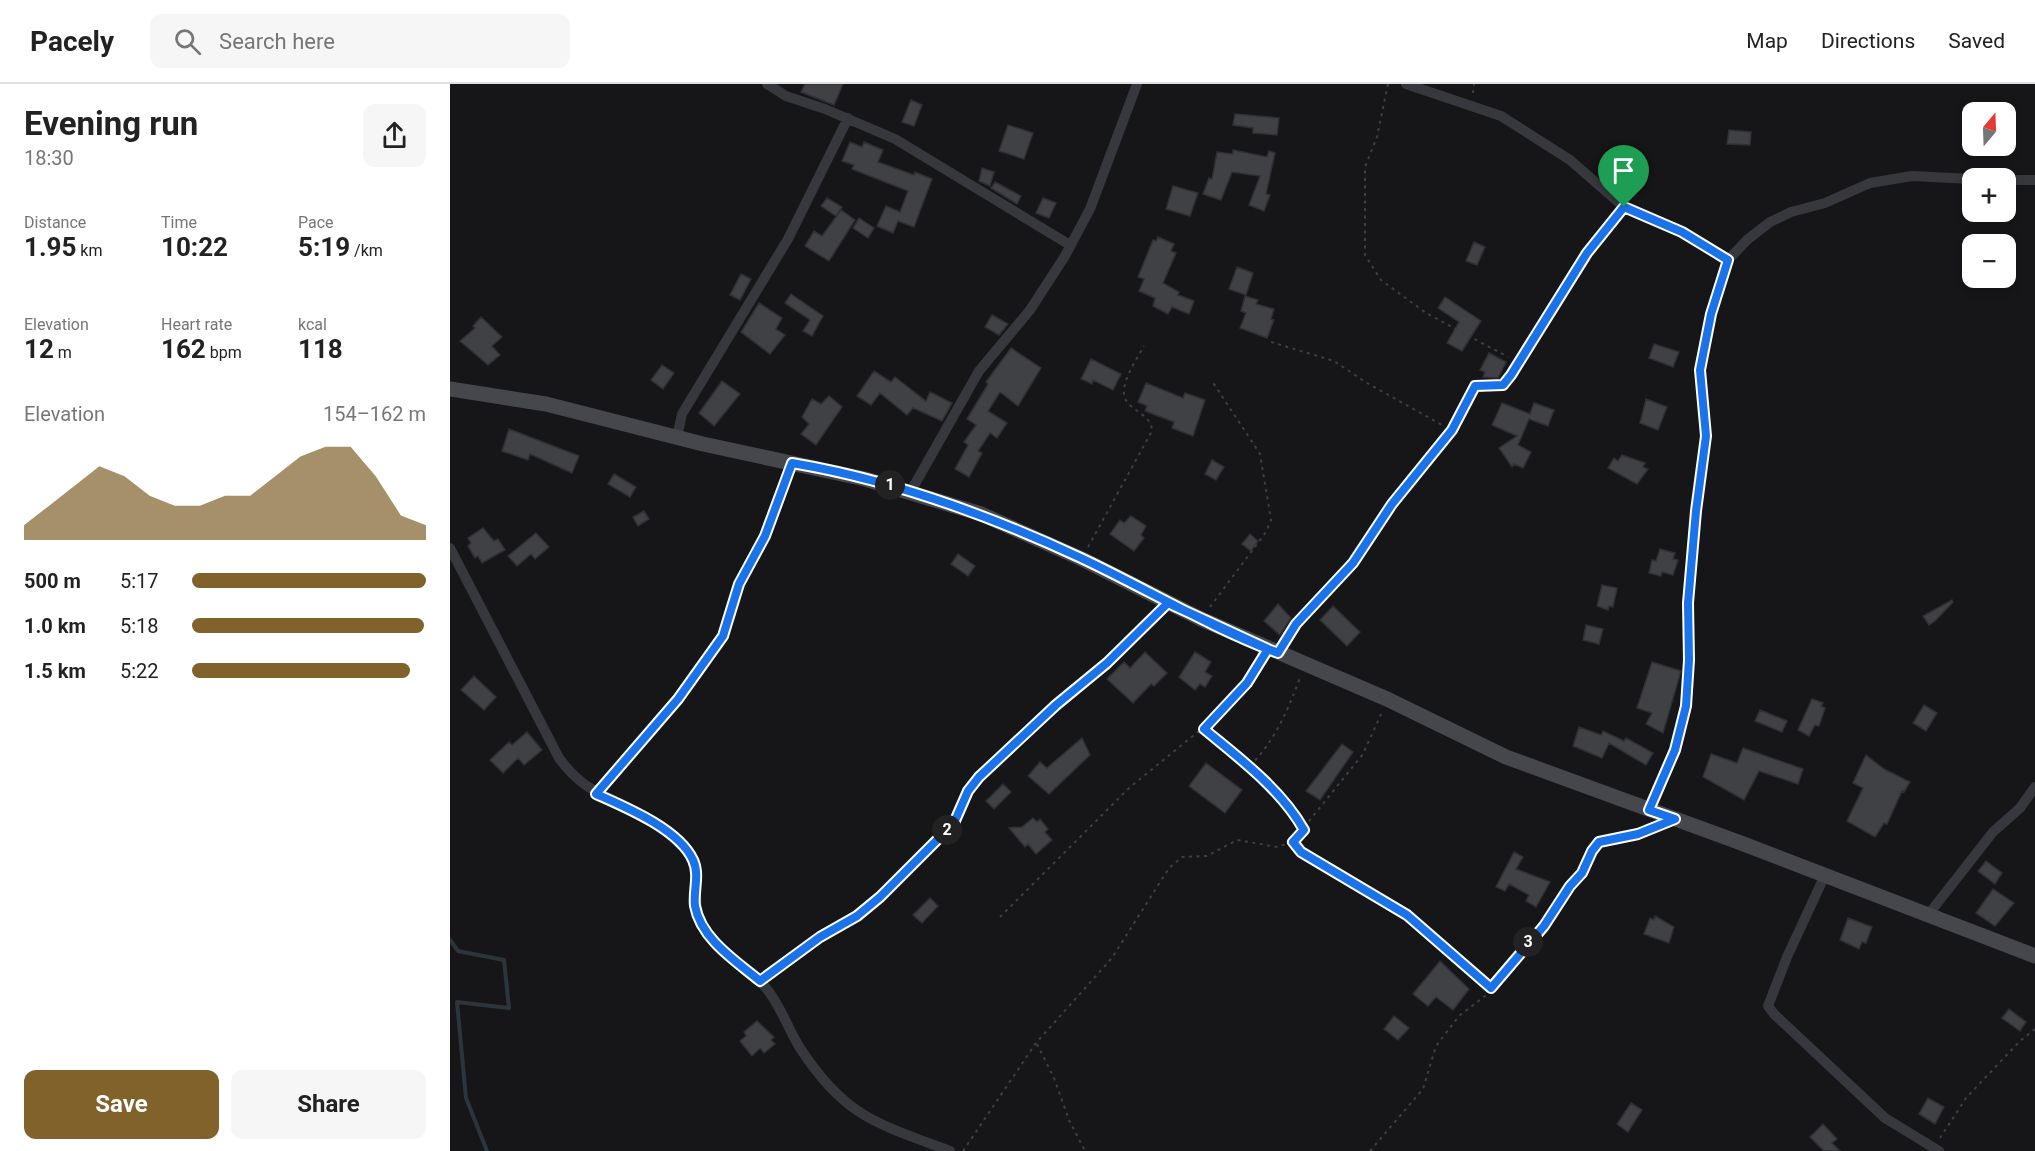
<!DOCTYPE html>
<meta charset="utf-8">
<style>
:root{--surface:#fff;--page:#f6f6f6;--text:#222;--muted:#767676;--line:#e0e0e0;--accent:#80622a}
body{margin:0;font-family:Roboto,sans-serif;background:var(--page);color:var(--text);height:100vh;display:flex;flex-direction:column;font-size:22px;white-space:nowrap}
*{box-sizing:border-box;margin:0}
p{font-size:20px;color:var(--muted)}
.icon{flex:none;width:33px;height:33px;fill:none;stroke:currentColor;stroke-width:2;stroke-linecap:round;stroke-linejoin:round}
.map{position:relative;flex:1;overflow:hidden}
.side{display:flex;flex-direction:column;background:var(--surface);width:450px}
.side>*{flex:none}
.needle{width:39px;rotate:19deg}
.tools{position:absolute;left:1512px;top:18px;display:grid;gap:12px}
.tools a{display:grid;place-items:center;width:54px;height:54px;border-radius:12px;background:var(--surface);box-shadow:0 3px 9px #0003;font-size:30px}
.pin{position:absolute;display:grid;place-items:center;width:51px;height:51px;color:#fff;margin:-62px -26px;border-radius:50% 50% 50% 0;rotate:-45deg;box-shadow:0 0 6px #0007}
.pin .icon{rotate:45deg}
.km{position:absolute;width:30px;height:30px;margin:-15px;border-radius:50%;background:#222;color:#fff;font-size:16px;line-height:30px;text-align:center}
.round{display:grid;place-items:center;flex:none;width:63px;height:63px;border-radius:12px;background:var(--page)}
.overview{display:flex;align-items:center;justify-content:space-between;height:102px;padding:0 24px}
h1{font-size:33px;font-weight:700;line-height:45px}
.stats{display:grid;grid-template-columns:repeat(3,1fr);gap:9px;height:102px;padding:6px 24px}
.stats div{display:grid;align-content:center}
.stats b{font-size:26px;font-weight:700}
.stats small{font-size:16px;font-weight:400}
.stats p{font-size:16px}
.chart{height:168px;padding:12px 24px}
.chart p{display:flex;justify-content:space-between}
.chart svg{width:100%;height:108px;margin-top:6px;fill:var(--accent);opacity:.7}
.action{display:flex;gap:12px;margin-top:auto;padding:12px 24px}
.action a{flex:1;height:69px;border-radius:12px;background:var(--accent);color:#fff;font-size:24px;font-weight:700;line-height:69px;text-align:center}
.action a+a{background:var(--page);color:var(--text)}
ul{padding:0 24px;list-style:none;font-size:20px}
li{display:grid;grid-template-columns:96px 72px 1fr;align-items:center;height:45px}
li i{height:15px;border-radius:8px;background:var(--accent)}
header{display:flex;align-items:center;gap:36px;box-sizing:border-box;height:84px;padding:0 30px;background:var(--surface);border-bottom:2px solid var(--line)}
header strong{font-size:28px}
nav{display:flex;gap:33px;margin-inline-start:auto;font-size:21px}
.search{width:420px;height:54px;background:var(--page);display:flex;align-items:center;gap:15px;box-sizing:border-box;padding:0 21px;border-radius:12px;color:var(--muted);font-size:22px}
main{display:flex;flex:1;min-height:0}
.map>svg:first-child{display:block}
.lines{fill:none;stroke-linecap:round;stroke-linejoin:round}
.stream{stroke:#2c353c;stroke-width:4}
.building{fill:#404145;stroke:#303034;stroke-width:1.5}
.path{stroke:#3d3f44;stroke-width:2;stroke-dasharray:3 4.5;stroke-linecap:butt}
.street{stroke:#37383d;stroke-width:10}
.secondary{stroke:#45474d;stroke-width:15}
.route-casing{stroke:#fff;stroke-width:12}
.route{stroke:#1a73e8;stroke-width:8}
</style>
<header>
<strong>Pacely</strong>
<div class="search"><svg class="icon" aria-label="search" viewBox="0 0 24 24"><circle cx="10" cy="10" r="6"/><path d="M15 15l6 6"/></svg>Search here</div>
<nav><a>Map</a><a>Directions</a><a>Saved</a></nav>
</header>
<main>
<section class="side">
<div class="overview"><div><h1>Evening run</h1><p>18:30</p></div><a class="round"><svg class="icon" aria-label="share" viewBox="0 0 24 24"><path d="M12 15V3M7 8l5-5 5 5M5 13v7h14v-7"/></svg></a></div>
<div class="stats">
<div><p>Distance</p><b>1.95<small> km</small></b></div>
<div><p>Time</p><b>10:22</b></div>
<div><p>Pace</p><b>5:19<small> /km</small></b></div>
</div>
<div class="stats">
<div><p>Elevation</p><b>12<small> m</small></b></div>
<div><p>Heart rate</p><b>162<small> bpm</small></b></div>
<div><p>kcal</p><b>118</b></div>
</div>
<div class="chart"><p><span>Elevation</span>154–162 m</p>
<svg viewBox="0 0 160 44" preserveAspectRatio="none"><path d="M0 44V38L10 30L20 22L30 14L40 18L50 26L60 30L70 30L80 26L90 26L100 18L110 10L120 6L130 6L140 18L150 34L160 38V44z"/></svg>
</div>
<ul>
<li><b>500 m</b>5:17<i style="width:100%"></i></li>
<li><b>1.0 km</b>5:18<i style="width:99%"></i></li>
<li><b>1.5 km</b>5:22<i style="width:93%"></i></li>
</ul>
<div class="action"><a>Save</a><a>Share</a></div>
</section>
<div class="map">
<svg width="1585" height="1067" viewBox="0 0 1585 1067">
<rect width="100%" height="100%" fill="#161618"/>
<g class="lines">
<path class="stream" d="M0,856L8,867L54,876L59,924L7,918L16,1014L37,1067"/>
</g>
<path class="building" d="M355,0H393L384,21L351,8Z
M461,16L472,21L464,42L452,38Z
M785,30L829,34L827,51L803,49V44L783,41Z
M558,41L583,49L574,75L549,67Z
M1279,46L1301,48L1300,61L1277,60Z
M400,58L412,63L414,58L433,66L428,78L464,91L465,88L482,95L464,143L448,137L443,149L427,142L436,122L450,128L458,107L402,85L404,81L392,77Z
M783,66L817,73L819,67L825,69L816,110L820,111L814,127L799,121L810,92L782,88L771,116L753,110L759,94L762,95L767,68L783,70Z
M532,84L544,88L540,102L529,97Z
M545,98L571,112L567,120L541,104Z
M723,102L748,109L740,132L716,125Z
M377,114L392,123L386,132L371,122Z
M593,114L606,119L599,134L586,129Z
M391,126L405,136L379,177L355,162L364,147L372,152Z
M409,134L424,144L418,154L403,144Z
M708,153L724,160L721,167L726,169L713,199L729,208L728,211L744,217L739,230L722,223L718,230L703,222L705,214L689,207L694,195L688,193L703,156L706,157Z
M1024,158L1035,163L1027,181L1016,177Z
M787,183L803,189L796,211L779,205Z
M291,190L301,195L290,216L280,211Z
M341,210L373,232L362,252L353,247L360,236L335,219Z
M795,212L808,216L806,220L824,225L821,235L824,236L817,254L790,244L796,229L791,227Z
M995,213L1031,237L1012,267L997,259L1009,238L988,224Z
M309,219L332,234L326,245L335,251L320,270L291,248Z
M542,231L558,240L549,251L535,243Z
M31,233L52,253L42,262L50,271L38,281L10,257L25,244L23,242Z
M1204,260L1229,268L1223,283L1199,274Z
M561,264L591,284L568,322L550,308L538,327L557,339L547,354L540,349L528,367L532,369L519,393L505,385L518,361L514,358L526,341L517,335L538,300L536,298Z
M1039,269L1056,278L1048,294L1033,293L1035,288L1030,286Z
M641,275L671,290L663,306L643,296L642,300L631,295Z
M212,281L224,289L213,305L201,296Z
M424,287L441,298L445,293L476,317L480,308L502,319L492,337L463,324L457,331L430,309L421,321L407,312Z
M272,297L290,310L264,342L249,329Z
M696,299L733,314L735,309L755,316L743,352L722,344L724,338L695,327L697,322L688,318Z
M379,312L392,323L366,361L351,350L359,340L352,333L362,315L371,320Z
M1196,315L1217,323L1208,346L1190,339Z
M1052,319L1080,330L1084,319L1104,326L1098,342L1079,335L1068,361L1081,368L1073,384L1064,380L1062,383L1049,364L1067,352L1042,341Z
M59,345L129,372L122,389L80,370L78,376L52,367Z
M1172,371L1195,379L1193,383L1198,385L1187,400L1158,384L1164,374L1168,377Z
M762,376L774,383L766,396L755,390Z
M164,390L186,403L180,413L158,400Z
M194,427L199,435L188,442L183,433Z
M681,432L696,442L691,451L694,454L684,467L660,450L670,436L674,439Z
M33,444L44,457L48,455L55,466L32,479L28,472L25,474L18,462L21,459L18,454Z
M86,449L99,463L85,475L81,470L67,482L58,472Z
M800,450L808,457L801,467L792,460Z
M1210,465L1225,469L1223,475L1228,476L1223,491L1212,488L1211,492L1199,489L1202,476L1206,477Z
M508,470L525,482L518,492L501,480Z
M1152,501L1167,504L1163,523L1159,522L1158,526L1147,522Z
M1502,516L1503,518L1485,537L1479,541L1473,532Z
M828,520L841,534L830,551L814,537Z
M883,522L910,548L897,562L870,536Z
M1136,541L1153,545L1149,560L1133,556Z
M695,568L717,589L704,602L701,600L683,619L657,595L674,578L680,584Z
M745,568L761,578L755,588L762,592L755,603L750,600L745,606L729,593Z
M1202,578L1231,587L1213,649L1196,640L1202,629L1187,624Z
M24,592L46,613L34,626L11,606Z
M1362,615L1373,619L1371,622L1375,624L1369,642L1365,641L1359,652L1348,646Z
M1474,621L1487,629L1476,647L1463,639Z
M1310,626L1337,637L1332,648L1305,637Z
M1129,643L1151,651L1153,647L1174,657L1176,654L1203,669L1196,681L1159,659L1152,674L1123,662Z
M77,648L92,666L74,681L68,674L53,689L40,676L59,658L62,661Z
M632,654L640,671L599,710L578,692L590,678L597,684Z
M892,660L903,668L870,716L856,707Z
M1293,664L1353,685L1348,700L1309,687L1294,716L1253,693L1261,670L1287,679Z
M1416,671L1434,685L1460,698L1454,708L1452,707L1437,740L1434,739L1425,753L1397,737L1413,704L1403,699Z
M756,679L792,706L775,729L739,702Z
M553,700L561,708L544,725L536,717Z
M583,734L587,738L590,735L598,745L595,748L602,756L586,770L578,760L575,763L559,744L572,743Z
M1064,768L1073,773L1066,785L1100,798L1086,823L1076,817L1079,811L1059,800L1055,807L1046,803Z
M1536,777L1552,789L1545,800L1528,787Z
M1543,805L1564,819L1545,842L1526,829Z
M480,814L488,822L472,839L463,831Z
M1205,832L1224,843L1219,859L1194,850L1200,834L1204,836Z
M1398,834L1422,843L1416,859L1412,858L1409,865L1390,856Z
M990,877L1019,905L1003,926L986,913L978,922L963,910Z
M1559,925L1576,938L1570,947L1552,934Z
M944,932L959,944L948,956L934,945Z
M307,937L324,953L321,956L325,960L314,969L310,964L302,972L290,957L296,952L294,948Z
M1478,1014L1494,1023L1485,1040L1469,1030Z
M1181,1019L1192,1026L1178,1048L1167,1040Z
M1373,1040L1387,1055L1382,1059L1390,1067H1374L1360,1053Z"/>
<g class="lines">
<path class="path" d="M938,0L927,53L915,83V171L931,196L976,229L1058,273
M1023,9L1024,0
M821,258L884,277L917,299L992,341
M638,463L702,347C702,329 675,326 674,310C673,294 687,275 694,262
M760,523L816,448L821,436L810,370L762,297
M754,645C789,674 831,704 854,746
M800,682C826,655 838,626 851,591
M155,698L228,615L273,552L289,500L315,452L337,393
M843,757L851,768L863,776L957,831L1041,904
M550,833L679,704L771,629L797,599L812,575
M587,960L604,994L619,1036L635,1067
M1490,1054L1516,1014L1570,957L1585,945
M513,1067L586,959L662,874L719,784L732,773L757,772L787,756L828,763L843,757L913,670L932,628
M920,1067L973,1005L986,962L1009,932L1035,912L1094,842L1120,802L1132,789L1142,767L1149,758L1188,750L1206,743"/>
<path class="street" d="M317,0L336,12L375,25L445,55L620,161
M956,0L1051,32L1120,76L1174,123L1231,148L1278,176
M1556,96H1585
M227,353L232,330L338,155L398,34
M461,407L529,287L580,226L615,172L640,125L687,0
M0,464L109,674C136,711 158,710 194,732C208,740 222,752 233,763C255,785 239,814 252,840C265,867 297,882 316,904C331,922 338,945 350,964C395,1033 426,1039 500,1067
M827,569L846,540L903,479L942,420L1002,346L1025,302L1053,301L1061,291L1137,169L1174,123
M1199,726L1225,665L1236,622L1239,576L1238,519L1246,427L1256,352L1250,287L1261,230L1278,176L1297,156L1320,138L1341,128L1375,119L1420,99L1462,92L1522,95
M1375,791L1337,873L1318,922L1324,930L1435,1034L1489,1067
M1478,831L1543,748L1570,724L1585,703
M310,897L370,853L407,832L430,813L503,739L518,707L529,693L606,620L657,579L718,519"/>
<path class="secondary" d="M0,305L96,320L253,360L415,395L531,430L632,475L751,535L937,615L1056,673L1291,759L1585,872"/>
</g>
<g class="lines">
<g class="route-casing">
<path id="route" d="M1174,123L1137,169L1061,291L1053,301L1025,302L1002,346L942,420L903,479L846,540L828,569C759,543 697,505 631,474C539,431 443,396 342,379L315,452L289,500L273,552L228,615L146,710C175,723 229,745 243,776C250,791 243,807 245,822C251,855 286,877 310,897L370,853L407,832L430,813L504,739L518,707L529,693L606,621L657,579L718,519L818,565L797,599L754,645C789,674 831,705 854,746L843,758L851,768L957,831L1041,904L1094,842L1120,802L1132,789L1142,767L1149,758L1188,750L1225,735L1199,726L1225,666L1236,622L1239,576L1238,519L1246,427L1256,352L1250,286L1261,230L1278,176L1232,148L1174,123"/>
</g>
<use href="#route" class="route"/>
</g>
</svg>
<div class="tools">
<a><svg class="needle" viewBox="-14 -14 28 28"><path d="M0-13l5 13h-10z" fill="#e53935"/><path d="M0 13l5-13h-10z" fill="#767676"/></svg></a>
<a>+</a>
<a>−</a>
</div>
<div class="pin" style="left:1174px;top:123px;background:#1e9e55"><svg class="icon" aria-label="arrive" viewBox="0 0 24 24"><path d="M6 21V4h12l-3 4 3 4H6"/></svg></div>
<b class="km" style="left:440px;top:401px">1</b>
<b class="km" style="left:497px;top:746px">2</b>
<b class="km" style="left:1078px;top:858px">3</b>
</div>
</main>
